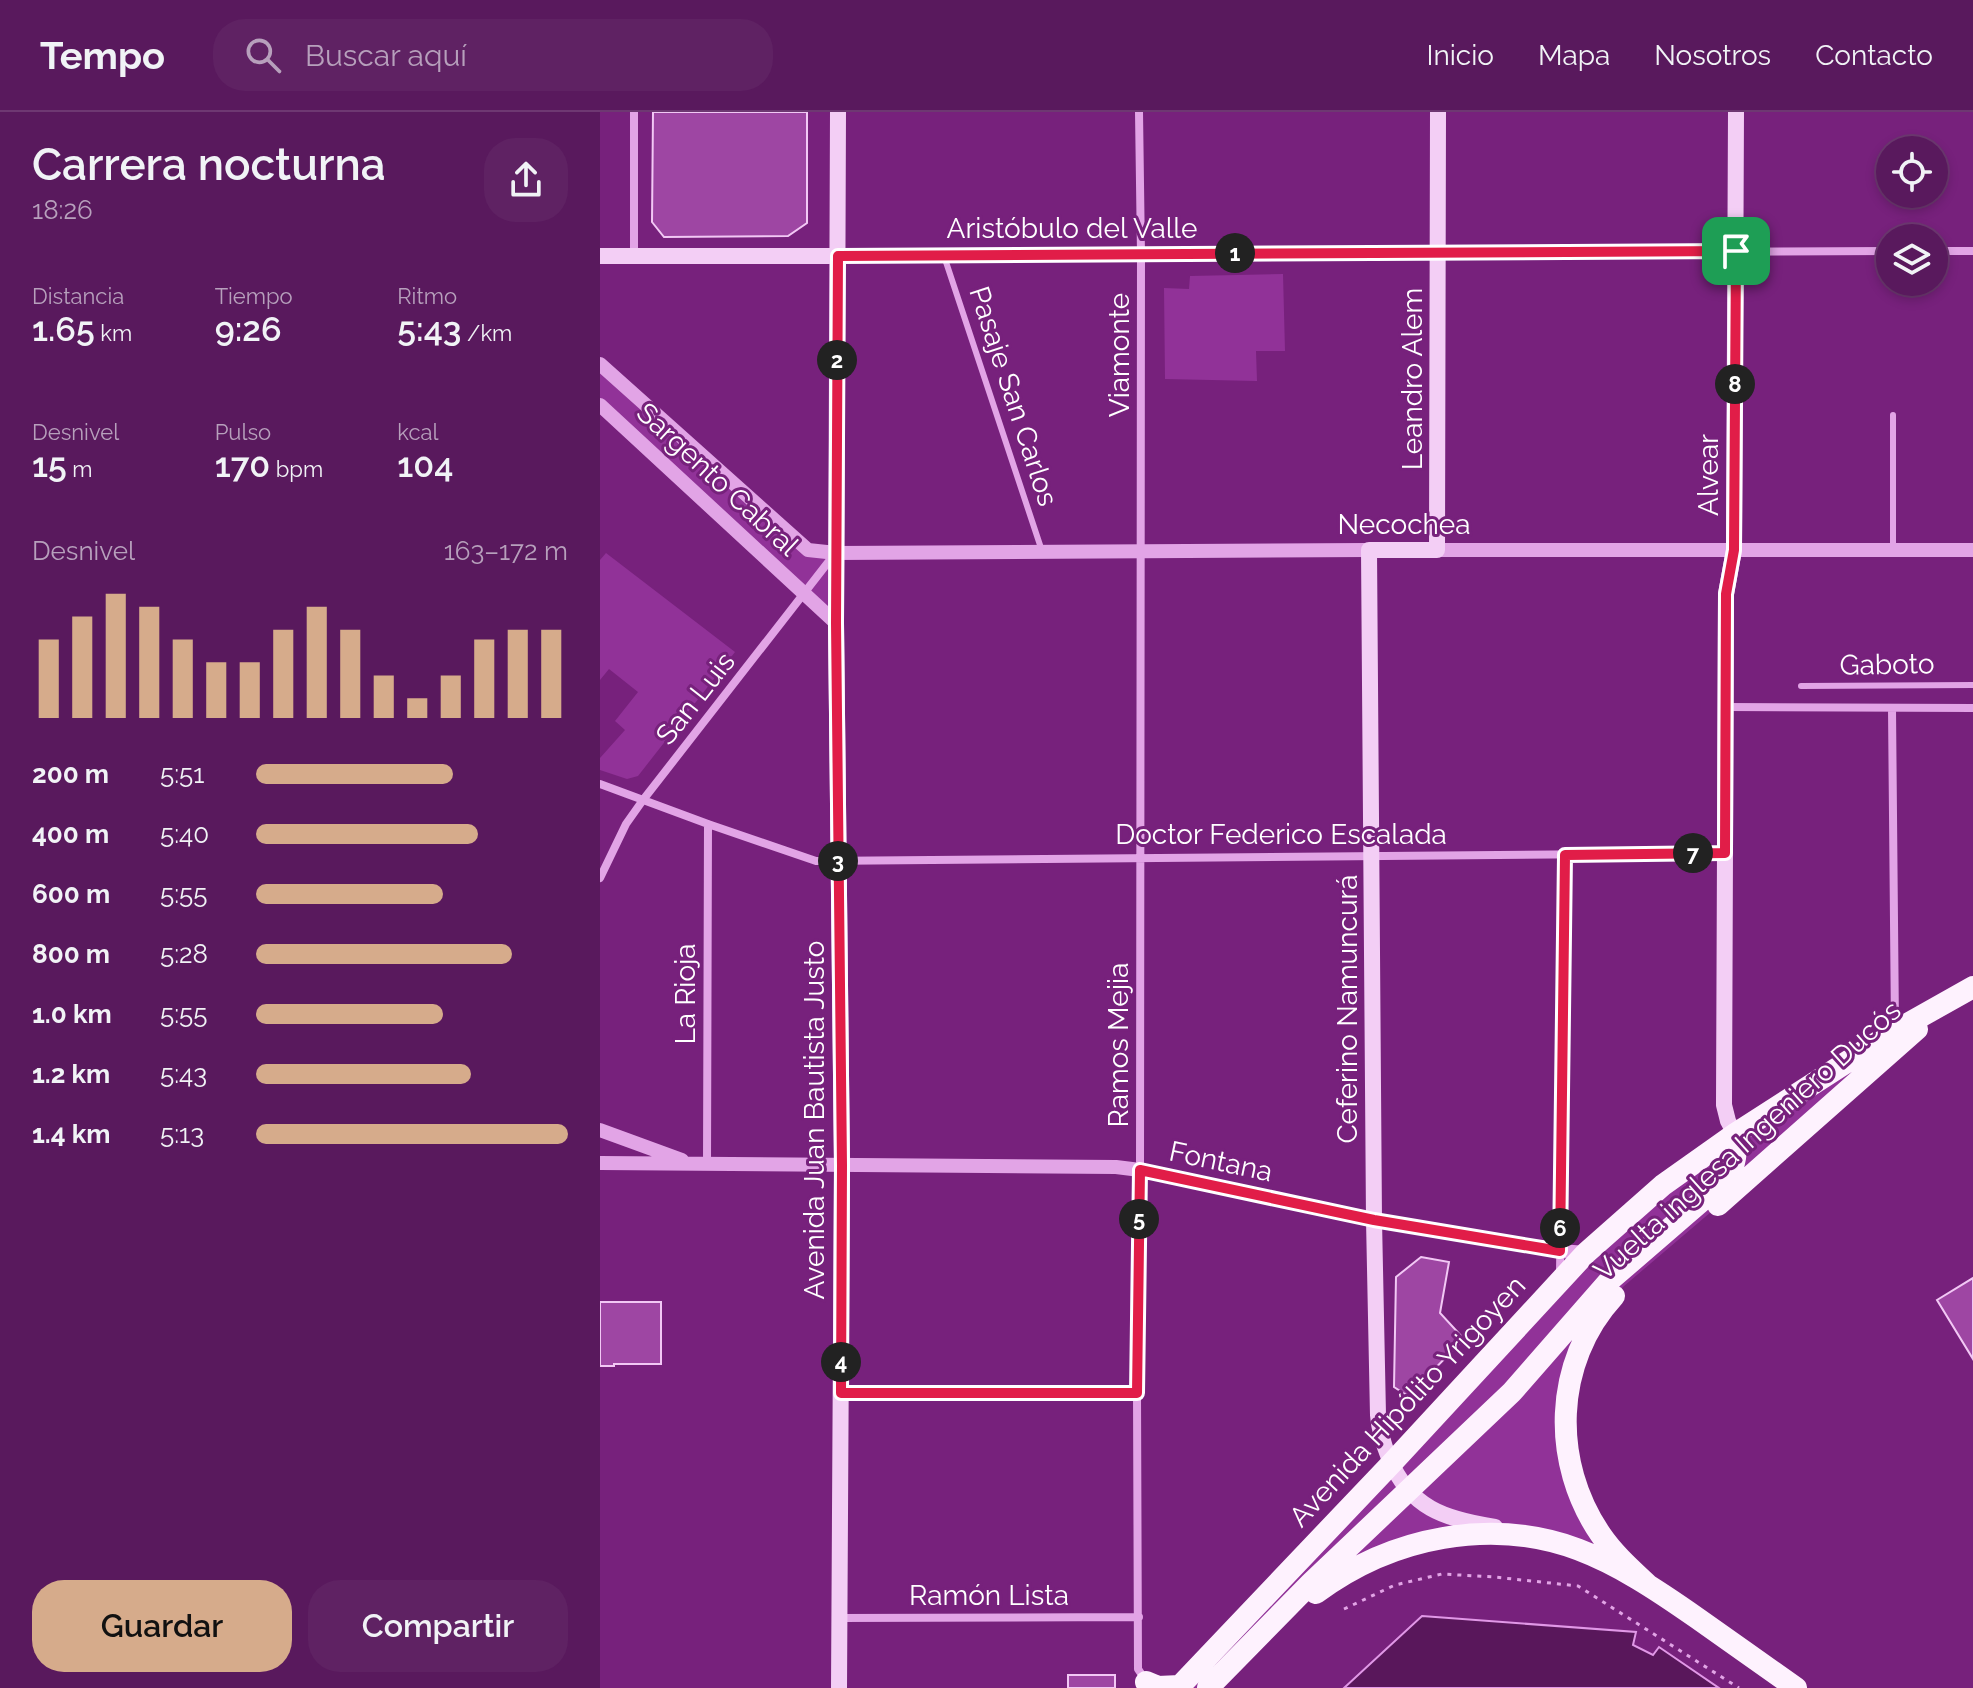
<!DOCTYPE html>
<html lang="es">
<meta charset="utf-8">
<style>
:root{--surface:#59195d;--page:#5f2263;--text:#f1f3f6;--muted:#b7a0bc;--line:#6e3872;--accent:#d6ab8b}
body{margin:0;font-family:Raleway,sans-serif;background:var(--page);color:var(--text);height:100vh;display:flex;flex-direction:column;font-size:30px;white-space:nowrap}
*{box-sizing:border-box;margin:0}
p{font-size:26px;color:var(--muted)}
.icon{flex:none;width:44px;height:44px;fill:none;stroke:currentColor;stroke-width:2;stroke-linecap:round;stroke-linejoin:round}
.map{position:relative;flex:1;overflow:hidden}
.sheet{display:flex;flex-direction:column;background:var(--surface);width:600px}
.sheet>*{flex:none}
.tools{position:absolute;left:1276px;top:24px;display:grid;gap:16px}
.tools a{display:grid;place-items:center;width:72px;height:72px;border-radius:50%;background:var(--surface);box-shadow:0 4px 12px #0003,0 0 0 2px var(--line);font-size:40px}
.pin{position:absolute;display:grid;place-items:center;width:68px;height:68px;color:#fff;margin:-34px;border-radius:16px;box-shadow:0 4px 12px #0006}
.km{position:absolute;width:40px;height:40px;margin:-20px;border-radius:50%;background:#222;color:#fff;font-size:22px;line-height:40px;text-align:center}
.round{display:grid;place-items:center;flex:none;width:84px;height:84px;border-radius:32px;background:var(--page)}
.head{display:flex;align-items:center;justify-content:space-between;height:136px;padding:0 32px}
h1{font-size:44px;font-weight:600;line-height:60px}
.stats{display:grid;grid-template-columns:repeat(3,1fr);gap:12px;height:136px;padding:8px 32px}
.stats div{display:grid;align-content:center}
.stats b{font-size:34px;font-weight:600}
.stats small{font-size:22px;font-weight:400}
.stats p{font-size:22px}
.chart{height:224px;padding:16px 32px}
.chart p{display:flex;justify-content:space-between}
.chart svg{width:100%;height:144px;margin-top:8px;stroke:var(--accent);stroke-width:6}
.cta{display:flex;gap:16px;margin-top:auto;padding:16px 32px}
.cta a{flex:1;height:92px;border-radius:32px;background:var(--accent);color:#111;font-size:32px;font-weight:600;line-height:92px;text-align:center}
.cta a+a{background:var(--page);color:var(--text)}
ul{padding:0 32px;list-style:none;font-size:26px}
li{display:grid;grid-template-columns:128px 96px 1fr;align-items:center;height:60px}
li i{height:20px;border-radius:10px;background:var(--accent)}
header{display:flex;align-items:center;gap:48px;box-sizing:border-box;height:112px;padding:0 40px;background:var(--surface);border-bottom:2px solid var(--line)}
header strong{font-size:38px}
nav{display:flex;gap:44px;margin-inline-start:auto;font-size:28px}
.search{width:560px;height:72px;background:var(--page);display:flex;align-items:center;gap:20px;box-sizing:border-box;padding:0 28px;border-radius:32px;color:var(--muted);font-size:30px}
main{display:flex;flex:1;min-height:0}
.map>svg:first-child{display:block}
.green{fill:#913298}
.water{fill:#59175b;stroke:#e198e7;stroke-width:2}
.building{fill:#9e46a3;stroke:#f2c8f5;stroke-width:2}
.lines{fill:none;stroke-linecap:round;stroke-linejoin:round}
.path{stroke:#e2a4e6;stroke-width:3;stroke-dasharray:4 6;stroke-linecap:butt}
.service{stroke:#e2a4e6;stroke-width:6}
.minor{stroke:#e2a4e6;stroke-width:8}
.tertiary{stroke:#e2a4e6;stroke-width:14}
.secondary{stroke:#f3cef5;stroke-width:16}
.trunk{stroke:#fef2fe;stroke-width:22}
.route-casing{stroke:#fff;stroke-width:16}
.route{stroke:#e11d48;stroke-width:10}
.labels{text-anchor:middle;stroke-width:6;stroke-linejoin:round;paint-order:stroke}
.street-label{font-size:28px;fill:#fff;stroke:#77217c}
</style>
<header>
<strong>Tempo</strong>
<div class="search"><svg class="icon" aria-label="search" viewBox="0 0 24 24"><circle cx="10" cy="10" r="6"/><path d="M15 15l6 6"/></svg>Buscar aquí</div>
<nav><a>Inicio</a><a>Mapa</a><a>Nosotros</a><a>Contacto</a></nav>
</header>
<main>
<section class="sheet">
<div class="head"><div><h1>Carrera nocturna</h1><p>18:26</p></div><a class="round"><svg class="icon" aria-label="share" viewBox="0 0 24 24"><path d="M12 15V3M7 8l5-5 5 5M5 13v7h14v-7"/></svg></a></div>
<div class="stats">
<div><p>Distancia</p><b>1.65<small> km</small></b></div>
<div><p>Tiempo</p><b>9:26</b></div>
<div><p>Ritmo</p><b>5:43<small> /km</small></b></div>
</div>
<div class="stats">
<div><p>Desnivel</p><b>15<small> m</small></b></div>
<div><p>Pulso</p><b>170<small> bpm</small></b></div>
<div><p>kcal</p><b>104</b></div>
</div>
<div class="chart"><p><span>Desnivel</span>163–172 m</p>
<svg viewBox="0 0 160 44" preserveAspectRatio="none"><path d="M5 44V20M15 44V13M25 44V6M35 44V10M45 44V20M55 44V27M65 44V27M75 44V17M85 44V10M95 44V17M105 44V31M115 44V38M125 44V31M135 44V20M145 44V17M155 44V17"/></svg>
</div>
<ul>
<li><b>200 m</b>5:51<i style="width:63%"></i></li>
<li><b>400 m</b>5:40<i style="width:71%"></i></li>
<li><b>600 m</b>5:55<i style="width:60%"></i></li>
<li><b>800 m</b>5:28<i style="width:82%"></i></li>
<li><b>1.0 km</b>5:55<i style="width:60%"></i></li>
<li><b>1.2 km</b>5:43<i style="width:69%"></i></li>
<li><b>1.4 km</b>5:13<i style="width:100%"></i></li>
</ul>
<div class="cta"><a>Guardar</a><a>Compartir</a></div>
</section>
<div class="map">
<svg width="1373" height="1576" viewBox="0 0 1373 1576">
<rect width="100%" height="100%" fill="#77217c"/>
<path class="green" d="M683,162L685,239H656L657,269L565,267L564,176L589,177L590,164Z
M0,252L208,438L236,441V511L0,293Z
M6,441L135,540L38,664L27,667L0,658V646L25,618L15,609L38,580L9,557L0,568V448Z
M1295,919L1138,1077L1024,1174L1003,1196L965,1303L1005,1448L863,1422L731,1470L608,1576H578L986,1141Z"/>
<path class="water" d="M822,1504L1036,1520L1033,1533L1053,1543L1059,1535L1119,1576H744Z"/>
<path class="building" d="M53,0H207V111L188,124L64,125L52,110Z
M821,1145L849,1150L840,1201L864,1227L808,1284L794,1275L796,1165Z
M1373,1166V1247L1337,1188Z
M0,1190H61V1252H14V1254H0Z
M468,1563H515V1576H468Z"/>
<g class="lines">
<path class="path" d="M744,1497L795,1473L842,1462L894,1465L978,1474L1139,1576"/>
<path class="service" d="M344,144L442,439
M1293,437V303
M1201,574L1373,573"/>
<path class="minor" d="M34,0V144
M539,0L541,142L540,1058L537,1281L538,1557L546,1569
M1334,139H1373
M239,144L1290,139
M1126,595L1373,596
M1292,597L1295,915
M0,672L108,712L216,749L1125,741
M0,766L26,712L43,688L233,444
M107,1052L108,712
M960,1162L965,743
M241,1281H537
M239,1506L539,1505"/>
<path class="tertiary" d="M0,252L208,438L236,441L769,438
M0,293L236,511
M837,438H1373
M0,1018L82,1048
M0,1051L516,1055L540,1058L774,1108L960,1139L986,1141"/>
<path class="secondary" d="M238,0L236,511L242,1053L239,1576
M838,0L837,438H769L774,1108L778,1303C779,1318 783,1331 789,1346C810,1396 844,1407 895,1415
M0,144H238
M1135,1022L1128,1009L1124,993L1126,482L1134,438L1136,0"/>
<path class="trunk" d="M1118,1093L1317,917
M1014,1184C953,1250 951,1351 1001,1423C1014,1442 1031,1457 1048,1473
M716,1481C754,1453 796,1434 843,1426C948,1408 1014,1448 1097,1506C1130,1529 1163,1553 1196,1576
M546,1570L558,1575L580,1574
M578,1576L791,1352L986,1141L1063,1073L1135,1022L1295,919L1373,875
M608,1576L711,1471L912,1280L1010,1168L1127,1067C1136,1052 1137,1039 1135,1022"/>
</g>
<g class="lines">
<g class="route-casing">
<path id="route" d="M1136,139L1134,438L1126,482L1125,741L965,743L960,1139L774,1108L540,1058L537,1281H241L242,1053L236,511L238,144Z"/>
</g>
<use href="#route" class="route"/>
</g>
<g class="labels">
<g class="street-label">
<text x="472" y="126">Aristóbulo del Valle</text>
<text transform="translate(519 243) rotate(-90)" y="10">Viamonte</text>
<text transform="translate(812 267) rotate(-90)" y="10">Leandro Alem</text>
<text transform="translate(414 284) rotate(72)" y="10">Pasaje San Carlos</text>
<text transform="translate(1108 363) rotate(-90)" y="10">Alvear</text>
<text transform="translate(118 367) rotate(43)" y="10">Sargento Cabral</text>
<text x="804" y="422">Necochea</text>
<text transform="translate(1287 552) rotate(-1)" y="10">Gaboto</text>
<text transform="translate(95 586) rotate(-52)" y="10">San Luis</text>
<text x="681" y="732">Doctor Federico Escalada</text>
<text transform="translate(85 882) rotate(-90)" y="10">La Rioja</text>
<text transform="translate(747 897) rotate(-90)" y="10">Ceferino Namuncurá</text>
<text transform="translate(518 933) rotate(-90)" y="10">Ramos Mejia</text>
<text transform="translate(214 1008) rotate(-90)" y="10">Avenida Juan Bautista Justo</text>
<text transform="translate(1147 1028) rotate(-42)" y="10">Vuelta inglesa Ingeniero Ducós</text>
<text transform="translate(621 1049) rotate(12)" y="10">Fontana</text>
<text transform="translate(807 1289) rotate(-47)" y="10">Avenida Hipólito Yrigoyen</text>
<text x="389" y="1493">Ramón Lista</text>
</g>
</g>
</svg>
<div class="tools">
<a><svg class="icon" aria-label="locate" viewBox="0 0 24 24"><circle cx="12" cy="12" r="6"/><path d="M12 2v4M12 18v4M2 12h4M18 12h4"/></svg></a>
<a><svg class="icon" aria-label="layers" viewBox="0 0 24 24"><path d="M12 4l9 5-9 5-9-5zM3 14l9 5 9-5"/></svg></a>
</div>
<div class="pin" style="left:1136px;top:139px;background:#1e9e55"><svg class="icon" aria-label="arrive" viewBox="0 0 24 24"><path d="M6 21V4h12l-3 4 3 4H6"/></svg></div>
<b class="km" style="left:635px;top:141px">1</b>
<b class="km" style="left:237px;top:248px">2</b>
<b class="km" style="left:238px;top:749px">3</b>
<b class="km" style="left:241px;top:1250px">4</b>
<b class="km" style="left:539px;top:1107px">5</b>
<b class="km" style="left:960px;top:1116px">6</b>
<b class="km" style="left:1093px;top:741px">7</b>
<b class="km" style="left:1135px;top:272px">8</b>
</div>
</main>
